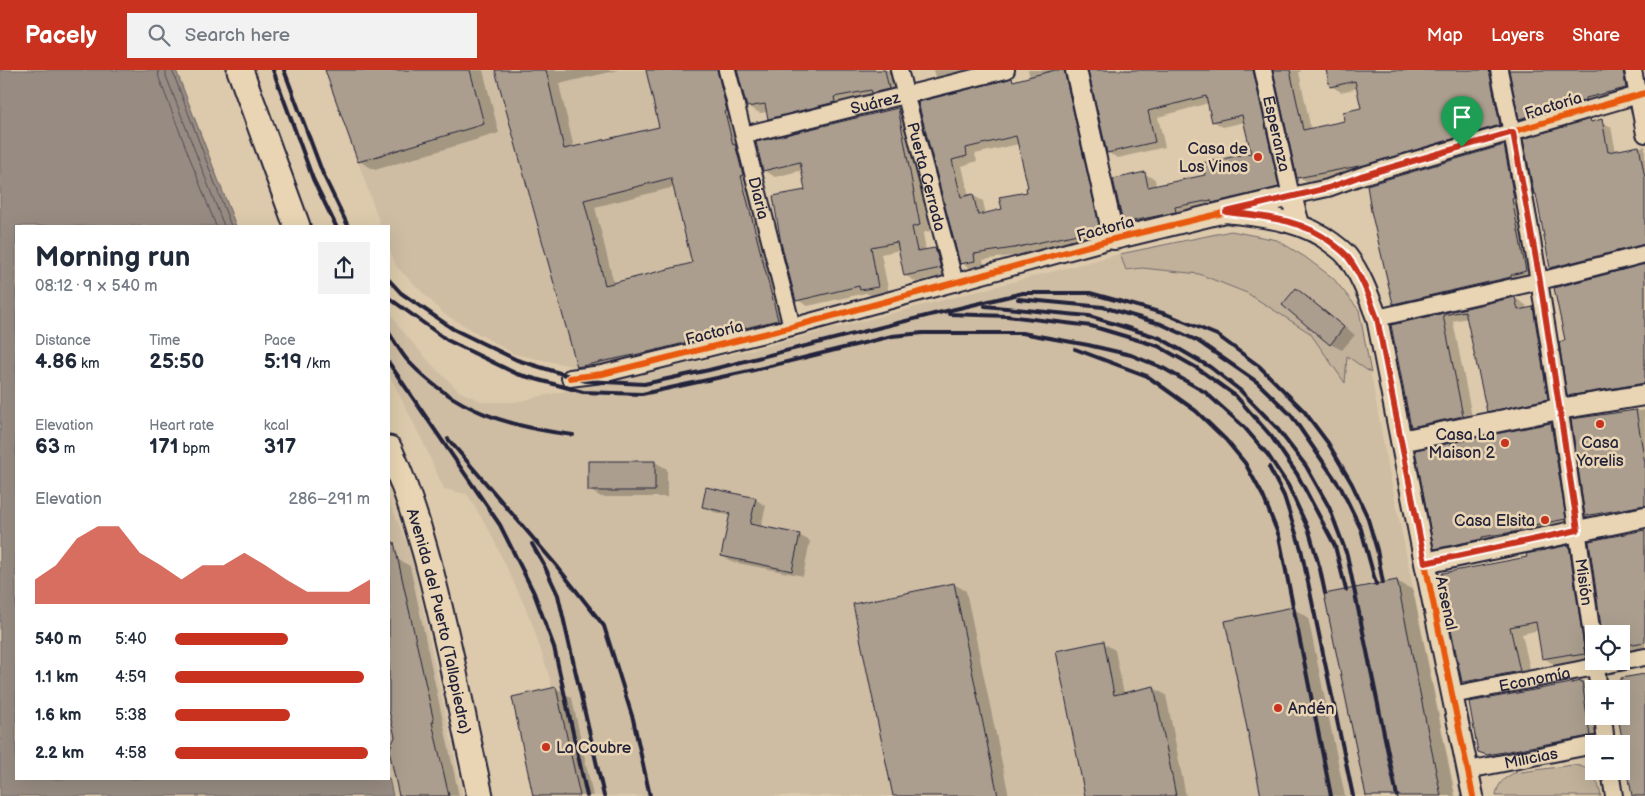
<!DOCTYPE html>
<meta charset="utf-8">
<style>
:root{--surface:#fff;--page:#f2f2f3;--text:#1f2937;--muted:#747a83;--accent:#c8321e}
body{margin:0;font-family:"Balsamiq Sans",sans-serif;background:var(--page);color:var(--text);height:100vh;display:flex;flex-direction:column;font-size:19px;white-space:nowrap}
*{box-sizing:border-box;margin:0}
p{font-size:16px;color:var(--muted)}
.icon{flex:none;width:28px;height:28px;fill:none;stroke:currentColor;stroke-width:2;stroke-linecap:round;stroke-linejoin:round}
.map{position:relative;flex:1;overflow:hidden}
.drawer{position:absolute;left:15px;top:155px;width:375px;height:555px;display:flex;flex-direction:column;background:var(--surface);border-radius:0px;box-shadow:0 5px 20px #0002}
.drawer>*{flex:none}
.tools{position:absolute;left:1585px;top:555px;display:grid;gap:10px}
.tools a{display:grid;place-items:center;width:45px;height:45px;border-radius:0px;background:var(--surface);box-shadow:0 5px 20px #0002;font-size:25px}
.pin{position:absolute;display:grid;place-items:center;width:42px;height:42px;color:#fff;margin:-51px -21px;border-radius:50% 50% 50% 0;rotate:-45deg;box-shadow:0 0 5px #0007}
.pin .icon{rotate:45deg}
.round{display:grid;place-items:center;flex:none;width:52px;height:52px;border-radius:0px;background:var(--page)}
.head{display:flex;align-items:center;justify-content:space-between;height:85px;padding:0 20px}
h1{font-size:28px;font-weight:800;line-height:38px}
.stats{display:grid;grid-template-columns:repeat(3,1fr);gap:8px;height:85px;padding:5px 20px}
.stats div{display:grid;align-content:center}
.stats b{font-size:21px;font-weight:800}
.stats small{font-size:14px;font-weight:400}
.stats p{font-size:14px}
.chart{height:140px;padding:10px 20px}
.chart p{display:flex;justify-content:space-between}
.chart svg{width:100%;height:90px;margin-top:5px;fill:var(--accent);opacity:.7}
ul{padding:0 20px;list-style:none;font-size:16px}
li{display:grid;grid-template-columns:80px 60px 1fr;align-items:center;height:38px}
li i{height:12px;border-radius:6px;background:var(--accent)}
header{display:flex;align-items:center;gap:30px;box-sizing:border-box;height:70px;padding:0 25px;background:var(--accent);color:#fff}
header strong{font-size:24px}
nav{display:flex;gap:28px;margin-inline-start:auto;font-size:18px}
.search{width:350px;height:45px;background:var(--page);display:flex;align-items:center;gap:12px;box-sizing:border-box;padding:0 18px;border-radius:0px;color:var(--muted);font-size:19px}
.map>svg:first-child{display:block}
.built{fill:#cebda3}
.green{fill:#c1b19b;stroke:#726a6b}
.water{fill:#988c82;stroke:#696266}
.shadow{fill:#0003;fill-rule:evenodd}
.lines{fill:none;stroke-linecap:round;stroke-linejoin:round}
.shore{stroke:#514c57;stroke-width:1}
.building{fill:#ab9e8e;stroke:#22223b;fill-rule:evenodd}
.minor-casing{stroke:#22223b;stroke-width:20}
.tertiary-casing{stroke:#22223b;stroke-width:24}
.primary-casing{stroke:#22223b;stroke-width:29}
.minor{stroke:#e9d5b3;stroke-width:16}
.tertiary{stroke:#e9d5b3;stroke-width:20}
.primary{stroke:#e9d5b3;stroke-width:25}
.rail{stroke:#22223b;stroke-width:4}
.cycleway-casing{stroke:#e9d5b3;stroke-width:9}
.cycleway{stroke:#e8590c;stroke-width:6}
.route-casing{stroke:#fff;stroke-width:10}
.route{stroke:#c8321e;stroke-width:6}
.poi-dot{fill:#c8321e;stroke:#e9d5b3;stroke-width:2}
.labels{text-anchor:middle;stroke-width:5;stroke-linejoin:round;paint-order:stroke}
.street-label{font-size:16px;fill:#22223b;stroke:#e9d5b3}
.poi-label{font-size:16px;fill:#22223b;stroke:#e9d5b3;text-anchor:end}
</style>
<header>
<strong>Pacely</strong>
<div class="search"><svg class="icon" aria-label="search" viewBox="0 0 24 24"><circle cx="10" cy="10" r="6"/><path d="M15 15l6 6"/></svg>Search here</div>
<nav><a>Map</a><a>Layers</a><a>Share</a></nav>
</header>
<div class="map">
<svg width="1645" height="726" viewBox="0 0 1645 726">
<rect width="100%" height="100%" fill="#ddcaac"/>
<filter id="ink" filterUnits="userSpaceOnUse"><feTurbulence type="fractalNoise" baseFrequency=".02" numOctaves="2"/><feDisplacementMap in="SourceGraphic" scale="10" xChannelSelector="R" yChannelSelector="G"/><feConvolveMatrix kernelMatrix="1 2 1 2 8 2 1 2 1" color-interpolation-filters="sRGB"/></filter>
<g filter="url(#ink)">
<path class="built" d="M325,0H714L779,254L577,297L514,284L444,244L396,196L389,177V156H381Z
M1231,161L1277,170L1305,187L1333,208L1359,240L1385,381L1456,726H575L549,606L533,556L522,530L490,462L467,424L444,419L423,372L389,304V239L398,256L433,296L459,321L483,332H515L751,280L1120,184Z
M389,431L411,483L463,726H393L389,708Z"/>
<path class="green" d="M1231,161L1277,170L1305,187L1333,208L1359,240L1371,303L1347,286L1345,313L1310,263L1247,223L1199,204L1142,198L1126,200L1120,184Z
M1573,695C1593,697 1597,708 1601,726H1496C1497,714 1504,708 1514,703Z"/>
<path class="water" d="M0,0H176L236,156H16V709L389,708L393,726H0Z"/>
<path class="shadow" d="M327,0H483L499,63L375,100L359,91Z
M497,0H619L559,14L574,78L660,58L647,0H733L789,257L590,303L578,296ZM675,117L694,194L614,214L595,137Z
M739,0H895L901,25L781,55L769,48L768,42L760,43L748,37Z
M933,0H973L947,14L935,7Z
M1028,0H1076L1109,165L1026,184L983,190L985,197L972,199L961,193L919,33L1030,8ZM1019,74L1029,118V123L1003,140L986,145L983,131L972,125L969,126L962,96L977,91L975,84Z
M1089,0H1266L1288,122L1134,158L1124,152L1145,104L1155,109L1156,116L1206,106L1252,84L1245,52L1223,57L1213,51L1209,33L1158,47L1165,77L1118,88L1108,83Z
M1275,0H1300L1301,2H1299L1311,60L1346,52L1363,38L1358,18L1341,22L1331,16L1327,0H1502L1510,60L1375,100L1309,113L1298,108Z
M1510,0H1636V24L1530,54L1520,49Z
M897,39L909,45L930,161L923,163L926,181L935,179L947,185L951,204L916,212L905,205L900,180L881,184L889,223L872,226L866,223L808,236L797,230L807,121L803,100L775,107L764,100Z
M1590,51L1593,52L1601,51L1611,57L1616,82L1645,76V182L1561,203L1551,197L1538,125L1535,123Z
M1504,76L1516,83L1538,208L1406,240L1394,233Z
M1645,196V320L1579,331L1569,325L1566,271Z
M1296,220L1308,227L1355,265L1342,280L1330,274Z
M1515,228L1526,235L1527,239L1533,238L1544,244L1558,335L1499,347L1488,341L1468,248L1453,251L1473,352L1423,362L1412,356L1392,256Z
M1645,340V442L1596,451L1586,445L1572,350Z
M1551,354L1562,361L1576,455L1447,485L1435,478Z
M655,392L667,399V427H601L589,420Z
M755,429L766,436L761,457L799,465L810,471L803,506L733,492L722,486L731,446L714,442L703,436Z
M1645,462V580L1621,590V564Z
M1569,476L1582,484L1594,591L1586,593L1582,591L1556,596L1544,588L1539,560L1522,564L1532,608L1476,618L1463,611L1528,488Z
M397,489L410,496L459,726H401L396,667L389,634V490Z
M1397,511L1413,520L1455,726H1367Z
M954,514L966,521L1009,726H894Z
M1292,538L1308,547L1345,726H1262Z
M1103,573L1115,580L1124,624L1154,618L1166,625L1186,726H1086Z
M1645,605V726H1633L1621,646V619H1615L1614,611Z
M1582,612L1594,619V646H1608L1612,674L1502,695L1479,681Z
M556,618L572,628L593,726H535Z"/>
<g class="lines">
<path class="shore" d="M158,0L159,8L216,156
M166,0V6L224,156
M172,0L231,156"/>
</g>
<path class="building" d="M325,0H470L484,54L358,92Z
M495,0H546L564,79L659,57L646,0H717L727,41L725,42L733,75L735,74L743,105L741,106L778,250L648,282L577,297ZM671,108L692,193L605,215L584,130Z
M737,0H885L889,19L872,23L871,20L834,27L835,32L768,49L765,34L747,37Z
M1055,0H1064L1100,159L1014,178L974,184L975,191L960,194L918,32L1012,8L1013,11ZM1016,66L1028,117L1026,118L1027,122L999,127L1002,139L978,145L973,124L961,127L952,90L967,86L966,78Z
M1088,0H1253L1279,117L1212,133L1211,130L1175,137L1176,142L1123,153L1113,109L1145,102L1148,117L1205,105L1202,93L1251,83L1242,45L1212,52L1206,26L1148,41L1155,72L1107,83Z
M1273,0H1290L1303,60L1344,51L1343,42L1361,38L1355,11L1330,17L1326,0H1489L1500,55L1364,95L1297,108Z
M1509,0H1623L1626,18L1586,28V30L1519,49Z
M898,38L920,155L912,157L917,181L935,178L941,198L904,206L897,172L871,177L878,217L860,220L859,216L796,231L781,173L773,126L805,120L800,92L763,101L756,72Z
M1590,49L1591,52L1602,49L1608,82L1639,76L1645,108V174L1550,198L1536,124H1534L1523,69Z
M1504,75L1514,128L1512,129L1526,201L1511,205V207L1393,234L1371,141L1367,115Z
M1645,194V313L1567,326L1559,272L1565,270L1554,218Z
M1296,218L1344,257L1330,275L1282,235Z
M1515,227L1518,240L1533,237L1548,329L1487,342L1465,241L1443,245L1463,346L1411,357L1391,255Z
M1636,340L1645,393V435L1585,446L1571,349Z
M1551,353L1566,449L1519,458L1520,461L1482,467V469L1434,479L1415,380Z
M588,391H655V421H588Z
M706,417L756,428L750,454L800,464L792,501L721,486L730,443L702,437Z
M1645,460V572L1621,576V564H1602L1589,471Z
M394,472L434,652H432L449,726H399L389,680L395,667L389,640V473Z
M1569,475L1585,584L1572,586L1571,584L1542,589L1536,552L1510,557L1520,601L1464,612H1462L1440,506L1443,503L1527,487L1526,484Z
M1397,510L1441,726H1366L1324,524Z
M954,513L998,726H893L853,534Z
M1293,537L1331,726H1261L1225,551Z
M1104,571L1114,625L1154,616L1176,726H1085L1056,581Z
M1645,604V726H1632L1618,646H1621V608Z
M1582,611L1590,666L1487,685L1478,682L1469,632Z
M556,617L580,726H533L512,627Z"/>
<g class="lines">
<g class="minor-casing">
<g id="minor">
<path id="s1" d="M727,0L792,257"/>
<path id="s2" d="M899,0L955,213"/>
<path id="s3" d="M1263,0L1291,126L1328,118L1361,106L1645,23"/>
<path id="s4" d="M1499,0C1540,192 1567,386 1594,580"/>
<path d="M1633,0L1645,64"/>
<path id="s5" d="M744,65L1006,0"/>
<path d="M1377,248L1540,211L1645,184"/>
<path d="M570,308L602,304L792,257L1114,169"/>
<path d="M1595,591L1599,619"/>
<path id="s6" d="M1452,625L1645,587"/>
<path d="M1603,646L1606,674"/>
<path id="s7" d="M1468,700L1594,675"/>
<path d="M1610,701L1614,726"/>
</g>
</g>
<g class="tertiary-casing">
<path id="tertiary" d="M1076,0L1114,169L1291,126L1299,154
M1226,142C1264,147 1301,149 1332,173C1337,177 1343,181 1347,186C1361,204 1369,227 1377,248L1425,493L1473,726
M1401,371L1559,339L1645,325
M1425,493L1645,447"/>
</g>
<g class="primary-casing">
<g id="primary">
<path d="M240,0L297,156"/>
<path id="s8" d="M389,379C419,445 435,517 451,588C460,634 470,680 480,726"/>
</g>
</g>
<use href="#minor" class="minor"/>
<use href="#tertiary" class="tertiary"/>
<use href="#primary" class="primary"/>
<path class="rail" d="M273,0L313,109L336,156
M284,0L323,104L348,156
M389,210L401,223L453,259L517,290L586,311L644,314L709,300L934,244L1023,223H1090L1166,244L1217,265L1259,296L1304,341L1328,373L1352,414L1367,446L1377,480L1383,513
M389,228L447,270L517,304L583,322L642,324L754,300L892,266L923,263H1022L1088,275L1131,285L1163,298L1205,322L1244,357L1268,385L1288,415L1309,461L1320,499L1325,523
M1018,229L1103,237L1161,254L1198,271L1257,312L1291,345L1341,418L1361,459L1376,514
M985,236L1089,246L1160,268L1210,297L1241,321L1276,357L1306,396L1329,437L1347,485L1397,726
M949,244L1007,246L1091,256L1158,276L1197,298L1236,326L1271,366L1297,404L1335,476L1346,520
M389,263C395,272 401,283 408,291C454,340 508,357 573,365
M1075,279L1147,306L1196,341L1226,370L1245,393L1263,426L1279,466L1331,726
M389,293L500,455L534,523L554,577L587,726
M448,369L556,495L604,556L633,649L650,726
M1269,397L1284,426L1301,479L1353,726
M532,474L544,495L558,525L604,726"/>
<g class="cycleway-casing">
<path id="cycleway" d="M1235,143C1272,148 1302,150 1332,174C1337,178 1343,181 1347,186C1361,205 1369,227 1377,248L1425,493L1473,726
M570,308L602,304L792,257L1114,169L1328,118L1361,106L1645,23"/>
</g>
<use href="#cycleway" class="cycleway"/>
</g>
</g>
<g class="lines" filter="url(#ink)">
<g class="route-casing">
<path id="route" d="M1513,62L1540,211L1578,460L1425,493L1377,248C1369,227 1361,204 1347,186C1343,181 1337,177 1332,173C1300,148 1265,147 1226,142L1328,118L1361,106Z"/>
</g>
<use href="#route" class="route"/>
</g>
<g class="poi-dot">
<circle cx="1258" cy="87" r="5"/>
<circle cx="1600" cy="354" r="5"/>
<circle cx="1505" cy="373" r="5"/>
<circle cx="1545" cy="450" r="5"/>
<circle cx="1278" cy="638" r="5"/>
<circle cx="546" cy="677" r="5"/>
</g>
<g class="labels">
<g class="street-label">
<text dy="6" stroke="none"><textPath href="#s5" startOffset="135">Suárez</textPath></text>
<text transform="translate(1553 35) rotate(-17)" y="6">Factoría</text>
<text dy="6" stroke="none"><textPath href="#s3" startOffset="65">Esperanza</textPath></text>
<text dy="6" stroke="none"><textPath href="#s2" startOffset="110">Puerta Cerrada</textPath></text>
<text dy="6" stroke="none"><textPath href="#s1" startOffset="132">Diaria</textPath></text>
<text transform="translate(1105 158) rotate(-15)" y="6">Factoría</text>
<text transform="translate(714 262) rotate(-14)" y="6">Factoría</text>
<text dy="6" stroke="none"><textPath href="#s4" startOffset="519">Misión</textPath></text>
<text transform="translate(1447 533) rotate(78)" y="6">Arsenal</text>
<text dy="6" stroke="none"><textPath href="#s8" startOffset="180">Avenida del Puerto (Tallapiedra)</textPath></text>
<text dy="6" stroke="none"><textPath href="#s6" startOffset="84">Economía</textPath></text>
<text dy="6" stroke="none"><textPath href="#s7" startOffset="64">Milicias</textPath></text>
</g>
<g class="poi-label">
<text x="1248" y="84">Casa de<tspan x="1248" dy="18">Los Vinos</tspan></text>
<text x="1495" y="370">Casa La<tspan x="1495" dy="18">Maison 2</tspan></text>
<text x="1600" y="378" text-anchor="middle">Casa<tspan x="1600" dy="18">Yorelis</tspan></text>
<text x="1535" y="456">Casa Elsita</text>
<text x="1288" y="644" text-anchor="start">Andén</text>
<text x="556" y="683" text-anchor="start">La Coubre</text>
</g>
</g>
</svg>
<div class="tools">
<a><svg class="icon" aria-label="locate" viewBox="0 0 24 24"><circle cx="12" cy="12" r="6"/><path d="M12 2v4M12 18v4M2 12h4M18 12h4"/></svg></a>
<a>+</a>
<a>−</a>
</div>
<div class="pin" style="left:1462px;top:77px;background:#1e9e55"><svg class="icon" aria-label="arrive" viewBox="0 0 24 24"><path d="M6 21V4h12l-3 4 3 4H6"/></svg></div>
<section class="drawer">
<div class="head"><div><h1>Morning run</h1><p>08:12 · 9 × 540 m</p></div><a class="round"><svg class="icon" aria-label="share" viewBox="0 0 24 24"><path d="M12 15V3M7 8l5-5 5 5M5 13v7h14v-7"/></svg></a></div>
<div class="stats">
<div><p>Distance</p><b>4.86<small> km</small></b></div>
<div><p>Time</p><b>25:50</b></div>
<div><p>Pace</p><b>5:19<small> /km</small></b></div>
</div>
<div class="stats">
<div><p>Elevation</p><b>63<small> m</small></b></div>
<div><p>Heart rate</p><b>171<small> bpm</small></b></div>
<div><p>kcal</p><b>317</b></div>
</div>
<div class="chart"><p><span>Elevation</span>286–291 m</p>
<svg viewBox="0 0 160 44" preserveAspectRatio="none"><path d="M0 44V32L10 25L20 12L30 6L40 6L50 19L60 25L70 32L80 25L90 25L100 19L110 25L120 32L130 38L140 38L150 38L160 32V44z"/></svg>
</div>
<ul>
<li><b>540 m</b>5:40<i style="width:58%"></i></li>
<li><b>1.1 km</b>4:59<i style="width:97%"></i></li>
<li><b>1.6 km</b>5:38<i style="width:59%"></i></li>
<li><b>2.2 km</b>4:58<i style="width:99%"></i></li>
</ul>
</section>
</div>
